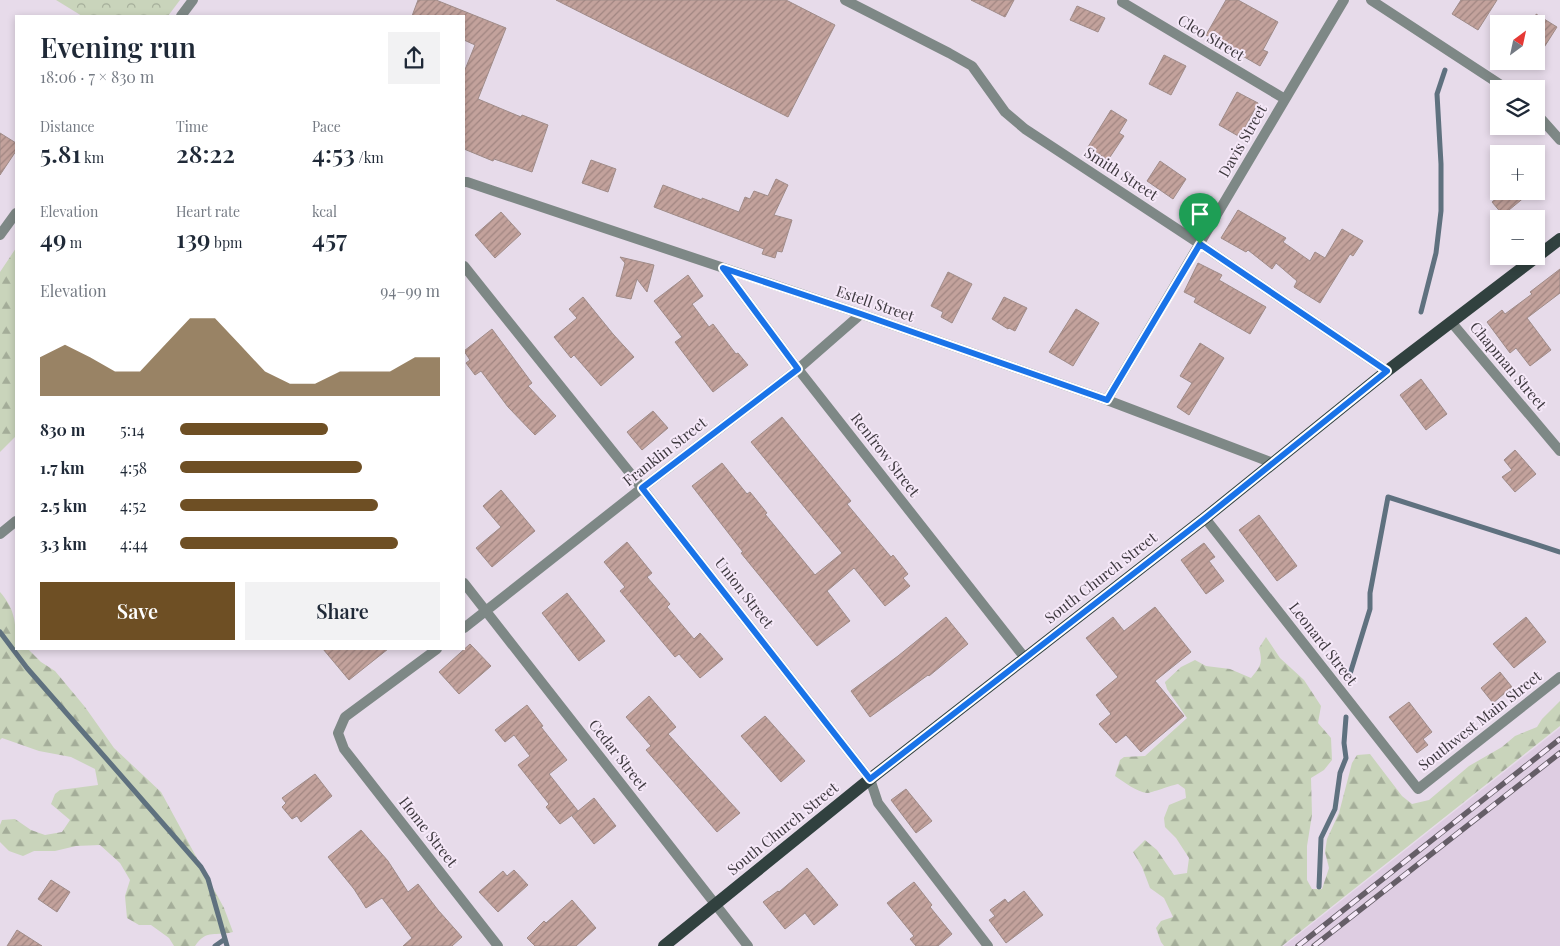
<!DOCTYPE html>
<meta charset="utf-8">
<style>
:root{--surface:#fff;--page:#f2f2f3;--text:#1f2937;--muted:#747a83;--accent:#6e4f24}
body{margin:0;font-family:"Playfair Display",serif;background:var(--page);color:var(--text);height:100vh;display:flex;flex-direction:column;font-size:19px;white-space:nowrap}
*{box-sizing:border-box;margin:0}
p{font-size:16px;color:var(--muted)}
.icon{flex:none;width:28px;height:28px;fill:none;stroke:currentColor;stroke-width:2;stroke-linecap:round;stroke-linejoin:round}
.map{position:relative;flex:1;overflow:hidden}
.details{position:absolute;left:15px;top:15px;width:450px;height:635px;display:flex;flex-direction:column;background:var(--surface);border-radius:0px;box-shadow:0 2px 8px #0003}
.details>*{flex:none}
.needle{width:32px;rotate:33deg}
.buttons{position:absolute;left:1490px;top:15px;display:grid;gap:10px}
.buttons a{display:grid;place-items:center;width:55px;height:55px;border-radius:0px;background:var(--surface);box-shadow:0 2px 8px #0003;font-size:25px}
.pin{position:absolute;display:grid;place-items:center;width:42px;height:42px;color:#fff;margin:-51px -21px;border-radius:50% 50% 50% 0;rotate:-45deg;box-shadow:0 0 5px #0007}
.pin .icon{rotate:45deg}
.round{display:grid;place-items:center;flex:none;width:52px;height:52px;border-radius:0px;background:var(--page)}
.summary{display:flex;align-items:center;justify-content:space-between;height:85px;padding:0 25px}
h1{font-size:28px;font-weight:600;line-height:38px}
.figures{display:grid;grid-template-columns:repeat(3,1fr);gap:8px;height:85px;padding:5px 25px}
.figures div{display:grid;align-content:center}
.figures b{font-size:25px;font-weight:600}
.figures small{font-size:14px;font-weight:400}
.figures p{font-size:14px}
.chart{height:140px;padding:10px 25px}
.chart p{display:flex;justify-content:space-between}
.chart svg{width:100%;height:90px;margin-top:5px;fill:var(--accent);opacity:.7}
.action{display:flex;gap:10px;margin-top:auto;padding:10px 25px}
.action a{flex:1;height:58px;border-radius:0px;background:var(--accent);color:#fff;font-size:20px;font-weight:600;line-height:58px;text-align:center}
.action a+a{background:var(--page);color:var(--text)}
ul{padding:0 25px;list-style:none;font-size:16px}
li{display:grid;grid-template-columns:80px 60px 1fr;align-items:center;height:38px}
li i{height:12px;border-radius:6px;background:var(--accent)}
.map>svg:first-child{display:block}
.built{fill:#decde2}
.forest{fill:url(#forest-firs)}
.park{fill:url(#park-crowns)}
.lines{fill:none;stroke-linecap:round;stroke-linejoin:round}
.stream{stroke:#5f717f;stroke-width:5}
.building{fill:url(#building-hatch);stroke:#9f8b88}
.street{stroke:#7e8886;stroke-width:10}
.primary{stroke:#31413f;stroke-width:12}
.rail-casing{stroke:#655e67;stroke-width:5.5}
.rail{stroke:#f5e8f8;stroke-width:4;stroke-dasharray:11;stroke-linecap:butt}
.route-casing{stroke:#fff;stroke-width:10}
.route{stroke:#1a73e8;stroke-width:6}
.labels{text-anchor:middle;stroke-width:4;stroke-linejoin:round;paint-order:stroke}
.street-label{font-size:15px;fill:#3d383e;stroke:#f5e8f8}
</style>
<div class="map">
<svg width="1560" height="946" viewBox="0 0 1560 946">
<defs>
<pattern id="forest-firs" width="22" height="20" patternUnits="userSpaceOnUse" patternTransform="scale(1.25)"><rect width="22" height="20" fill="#c9d4bb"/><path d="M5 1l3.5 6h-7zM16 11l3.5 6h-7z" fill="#a4ad99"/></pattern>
<pattern id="park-crowns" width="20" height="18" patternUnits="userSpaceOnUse" patternTransform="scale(1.25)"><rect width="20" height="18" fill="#c9d4bb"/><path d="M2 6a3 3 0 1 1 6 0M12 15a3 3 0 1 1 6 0" fill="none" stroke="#a4ad99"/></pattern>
<pattern id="building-hatch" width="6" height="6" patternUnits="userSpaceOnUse" patternTransform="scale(1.25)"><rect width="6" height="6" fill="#c3a29c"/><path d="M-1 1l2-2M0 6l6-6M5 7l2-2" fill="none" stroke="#a08581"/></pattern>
</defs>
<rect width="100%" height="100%" fill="#e7dbea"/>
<path class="built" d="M1560,728V946H1284Z"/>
<path class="forest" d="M16,248V436L0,452V272Z
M0,592C16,610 16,625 16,649H28L41,662L55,671L85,707L114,748L161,792L224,908L233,932C216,937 207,928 195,946H174L169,938L151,925H139L127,918L125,896L130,880L120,863L100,845L76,846L55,851H34L23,856L9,851L0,842V825L2,820L15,819L31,830L45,835L62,832L70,820L51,804L55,794L60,790L98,785L95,769L71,757L39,751L2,738L0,740Z
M1266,637L1280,658L1304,680L1321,706L1318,723L1331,738L1332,760L1324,770L1311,778L1312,815L1307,846V880L1312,889H1322L1329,868L1325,852L1327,839L1339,813L1352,763L1357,755L1370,754L1402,796L1412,804L1429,800L1469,766L1502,747L1515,736L1537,727L1542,719L1560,701V726L1282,946H1164L1161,942L1156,928L1161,921L1173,917L1164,898L1150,888L1142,867L1133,852L1145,840L1157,850L1174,875L1187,873L1189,858L1176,838L1165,827L1164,818L1169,805L1186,798L1185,789L1178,784C1172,785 1151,793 1147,793C1137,792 1124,782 1115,776L1120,760L1124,757L1145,756L1187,718L1167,689L1165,682L1181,667L1195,660L1206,666L1230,669L1251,678C1261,666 1263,663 1259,648Z"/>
<path class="park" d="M56,0H180L168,16H82Z"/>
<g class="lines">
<path class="stream" d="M1421,312L1436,253L1441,211V164L1437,94L1445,70
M0,632L27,668L201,867L208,879L227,946
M1350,674L1370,609V593L1388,497L1560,552
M1319,887L1321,838L1335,809L1340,773L1346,758L1344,743L1346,717
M215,946L225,939"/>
</g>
<path class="building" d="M418,0H436L506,28L478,99L521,117L522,115L548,125L532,172L494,159L493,161L464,149V72L475,45L464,40V16H412Z
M556,0H786L835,25L788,117Z
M971,0H1014L1005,17Z
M1226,0H1238L1278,22L1263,50L1268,52L1260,66L1206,35Z
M1461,0H1497L1478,30L1452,14Z
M1077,6L1105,18L1098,32L1070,20Z
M1536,14L1557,27L1536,60Z
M1164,55L1186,66L1171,95L1149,84Z
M1237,92L1258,103L1240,137L1219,125Z
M1111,110L1127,120L1119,133L1124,136L1108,160L1088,147Z
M0,133L16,143V151L0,175Z
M591,160L616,169L608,192L582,183Z
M1160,161L1186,179L1173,199L1147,181Z
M776,179L788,185L774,215L792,220L782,252L777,251L775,258L762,254L764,249L654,207L663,185L702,200V198L739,212L745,197L750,199L754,191L768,196Z
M1505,191H1532L1503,215L1492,202Z
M1238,210L1286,238L1283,242L1310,261L1315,252L1325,258L1342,229L1363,241L1353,256L1350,254L1320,303L1294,287L1297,281L1276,263L1272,269L1248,250L1246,252L1221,238Z
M501,212L521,234L495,258L475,235Z
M620,257L654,265L647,292L637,279L631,299L616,296L625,263Z
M1198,263L1222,275L1219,280L1266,307L1250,334L1194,302L1196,298L1184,292Z
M1560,269V293L1527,318L1551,350L1530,366L1516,348L1510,353L1487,322L1502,310L1505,314L1532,294L1530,292Z
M948,272L972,284L952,323L941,317L943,312L931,306Z
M688,275L703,296L692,304L709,327L713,324L736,354L738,353L748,365L713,392L675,342L682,337L654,301Z
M583,297L613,334L634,357L601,386L574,355L571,358L554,337L577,318L569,309Z
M1004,297L1027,308L1015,331L1009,328L1008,329L992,319Z
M1076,309L1099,323L1073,366L1049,352Z
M492,329L532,383L528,386L556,416L535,435L508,407L481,371L475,375L466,363L470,360L464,351Z
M1200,343L1224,358L1189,415L1177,407L1192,383L1180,376Z
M1421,379L1447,414L1426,430L1400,395Z
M653,411L668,428L642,450L627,432Z
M782,417L851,501L847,504L891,557L893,555L908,574L903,578L910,586L885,606L854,568L827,591L850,621L817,646L741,553L743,552L692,486L722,463L747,494L750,492L767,513L765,514L815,575L842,553L751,442Z
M1515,450L1536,474L1515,492L1502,477L1512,470L1504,460Z
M501,490L535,531L492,567L476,548L501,527L483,506Z
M1259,515L1297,566L1277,581L1239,530Z
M627,542L652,573L647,577L670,604L667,607L694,639L700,633L723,659L700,678L679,654L675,657L659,638L620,591L625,587L604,562Z
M1204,543L1215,557L1209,561L1224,581L1206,594L1181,560Z
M567,593L605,641L579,661L542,613Z
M1155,607L1191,652L1155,681L1184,716L1141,752L1126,735L1116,743L1099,724L1111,714L1096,695L1118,677L1086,638L1113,617L1124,631Z
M946,617L968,644L929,676L928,675L870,717L851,691L898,656Z
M1526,617L1546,642L1514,668L1493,644Z
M470,644L491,666L459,694L439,672Z
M323,649H388L349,680Z
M1500,672L1512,687L1493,703L1481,688Z
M649,696L676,727L668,734L740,813L717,832L646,750L651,746L626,717Z
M1409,702L1432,732L1423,739L1428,745L1417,753L1389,717Z
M527,705L543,726L541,727L567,760L549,774L578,811L560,824L546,807L549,804L518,765L530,756L514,735L505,742L495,730Z
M765,716L805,761L781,782L741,736Z
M315,774L332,796L301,822L297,816L292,819L282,807L286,803L282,798Z
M906,789L932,821L916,833L891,800Z
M594,798L616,826L594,844L572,816Z
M361,830L388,861L408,892L418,884L438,910L462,937L452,946H403L412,938L382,898L366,908L354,889L328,857Z
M807,868L838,905L814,925L805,913L785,929L763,902L778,891L779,892Z
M514,870L528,885L498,912L479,892L503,871L507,876Z
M51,880L70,892L57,912L38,899Z
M914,882L932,905L930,907L952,934L938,946H916L910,939L914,936L887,903Z
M1024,891L1043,915L1006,943L989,920L995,916L990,910L1005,899L1008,903Z
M572,900L596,928L576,946H535L527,938L544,921L546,923Z
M17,930L42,946H7Z"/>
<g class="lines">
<path class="street" d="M845,0L949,53L972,66L1005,112L1025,129L1200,244L1387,371
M1371,0L1507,89
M1122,2L1285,99
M181,16L193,0
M1536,113L1560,140
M464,182H467L861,314L1107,400L1273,463
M0,235L16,213
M464,266L642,488L870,779L878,803L988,946
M723,268L798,369L1025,658
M1452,323L1560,451
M1107,400L1344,0
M1205,518L1418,789L1560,677
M0,534L16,521
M464,583L748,946
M464,628L642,488L798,369L861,314
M437,649L345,717L338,733L344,749L498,946"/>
<path class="primary" d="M664,946L870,779L1205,518L1387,371L1560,239"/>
<g class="rail-casing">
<path id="rail" d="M1298,946L1560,739
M1314,946L1560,753"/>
</g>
<use href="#rail" class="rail"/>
</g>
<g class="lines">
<g class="route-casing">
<path id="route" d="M1200,244L1387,371L1205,518L870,779L642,488L798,369L723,268L861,314L1107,400Z"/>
</g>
<use href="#route" class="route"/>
</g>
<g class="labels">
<g class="street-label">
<text transform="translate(1211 38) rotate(31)" y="5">Cleo Street</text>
<text transform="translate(1243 141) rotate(-60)" y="5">Davis Street</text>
<text transform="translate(1121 174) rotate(33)" y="5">Smith Street</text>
<text transform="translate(875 304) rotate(19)" y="5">Estell Street</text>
<text transform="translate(1508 366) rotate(50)" y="5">Chapman Street</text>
<text transform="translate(665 452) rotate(-38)" y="5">Franklin Street</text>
<text transform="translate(885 455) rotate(52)" y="5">Renfrow Street</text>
<text transform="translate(1101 578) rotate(-38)" y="5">South Church Street</text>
<text transform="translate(744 593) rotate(52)" y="5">Union Street</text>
<text transform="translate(1323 644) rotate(52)" y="5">Leonard Street</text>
<text transform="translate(1480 721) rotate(-38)" y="5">Southwest Main Street</text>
<text transform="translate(618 755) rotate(52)" y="5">Cedar Street</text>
<text transform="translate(783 829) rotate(-39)" y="5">South Church Street</text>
<text transform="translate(428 832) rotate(52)" y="5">Home Street</text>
</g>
</g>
</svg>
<div class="buttons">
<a><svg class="needle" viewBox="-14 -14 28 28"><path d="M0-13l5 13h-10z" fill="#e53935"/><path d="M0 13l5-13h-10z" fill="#747a83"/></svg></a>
<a><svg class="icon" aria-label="layers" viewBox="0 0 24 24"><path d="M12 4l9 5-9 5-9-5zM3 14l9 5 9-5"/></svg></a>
<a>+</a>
<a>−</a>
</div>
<div class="pin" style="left:1200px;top:244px;background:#1e9e55"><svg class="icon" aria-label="arrive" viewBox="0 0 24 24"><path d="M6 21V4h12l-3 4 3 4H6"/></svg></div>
<section class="details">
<div class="summary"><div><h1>Evening run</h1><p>18:06 · 7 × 830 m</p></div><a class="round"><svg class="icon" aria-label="share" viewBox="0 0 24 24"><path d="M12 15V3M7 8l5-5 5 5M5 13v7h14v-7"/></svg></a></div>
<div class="figures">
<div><p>Distance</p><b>5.81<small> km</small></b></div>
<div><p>Time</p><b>28:22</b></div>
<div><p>Pace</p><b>4:53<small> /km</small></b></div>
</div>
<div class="figures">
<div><p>Elevation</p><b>49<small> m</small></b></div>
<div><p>Heart rate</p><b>139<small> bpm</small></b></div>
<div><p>kcal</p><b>457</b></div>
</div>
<div class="chart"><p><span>Elevation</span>94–99 m</p>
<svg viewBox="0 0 160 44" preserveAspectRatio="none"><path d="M0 44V25L10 19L20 25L30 32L40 32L50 19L60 6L70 6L80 19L90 32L100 38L110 38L120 32L130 32L140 32L150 25L160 25V44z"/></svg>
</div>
<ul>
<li><b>830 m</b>5:14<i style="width:57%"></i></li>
<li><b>1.7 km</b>4:58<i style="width:70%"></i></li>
<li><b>2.5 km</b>4:52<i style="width:76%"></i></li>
<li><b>3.3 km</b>4:44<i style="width:84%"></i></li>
</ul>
<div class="action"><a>Save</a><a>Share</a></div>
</section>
</div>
